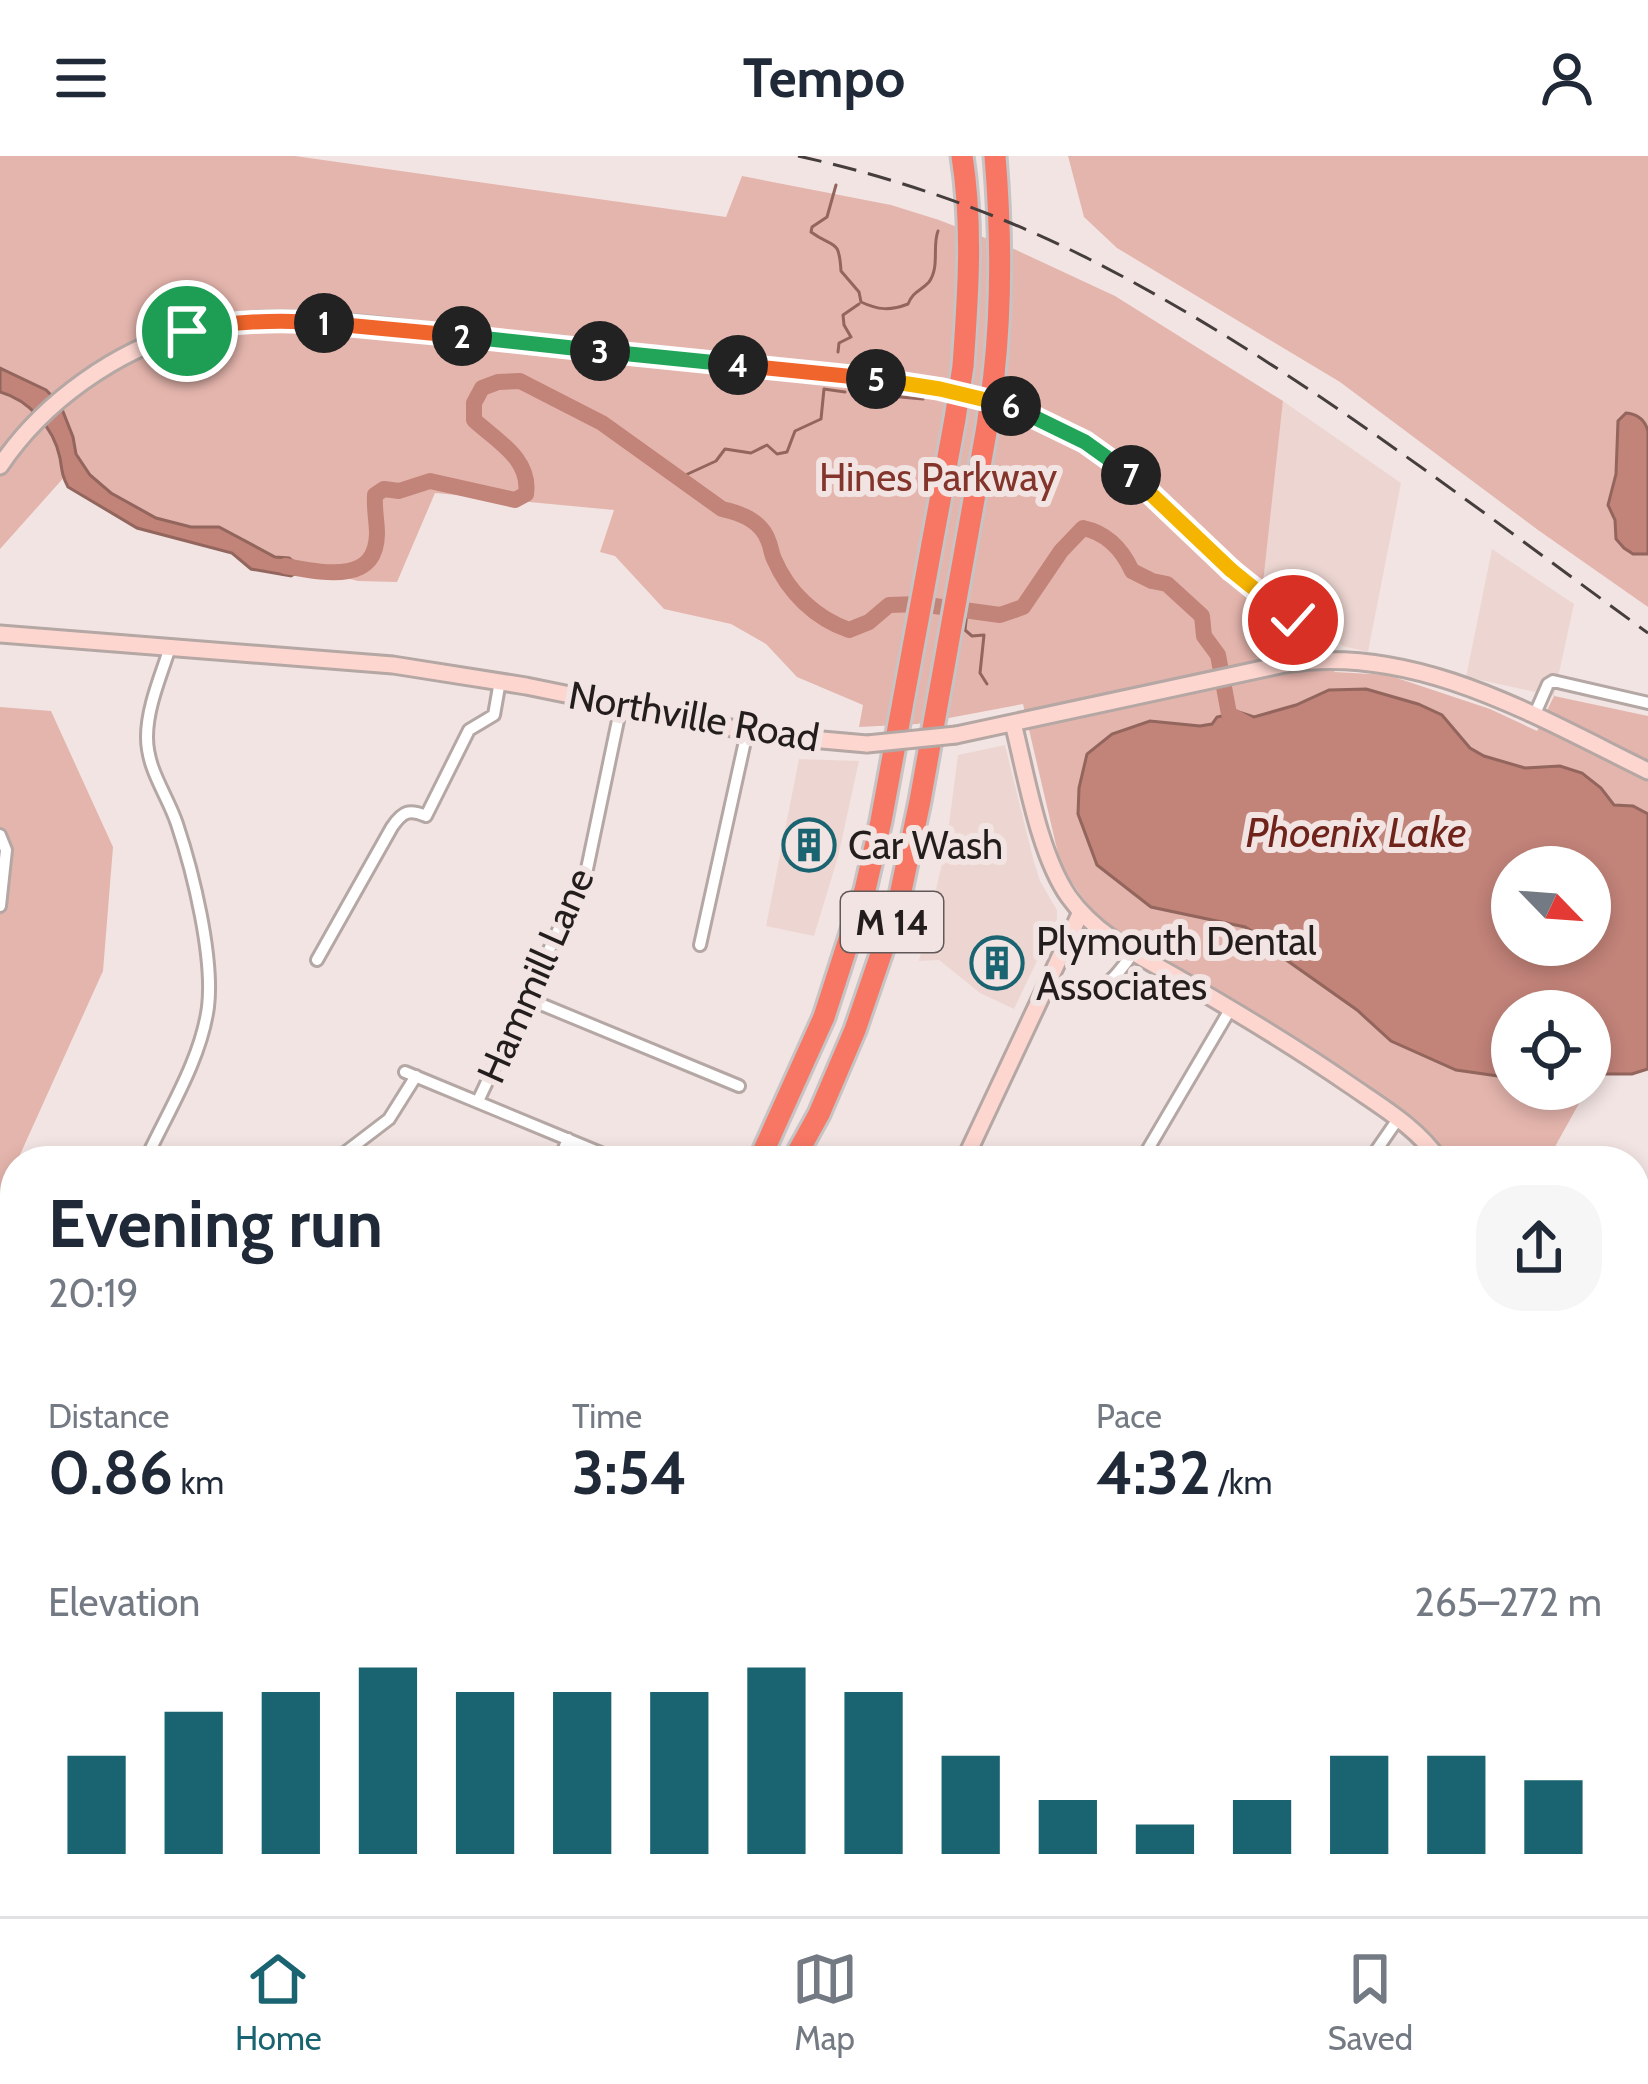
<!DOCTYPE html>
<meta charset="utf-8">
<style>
:root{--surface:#fff;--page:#f6f6f7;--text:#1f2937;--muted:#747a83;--line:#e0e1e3;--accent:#196470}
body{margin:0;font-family:Cabin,sans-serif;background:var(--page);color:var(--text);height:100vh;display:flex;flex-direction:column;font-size:45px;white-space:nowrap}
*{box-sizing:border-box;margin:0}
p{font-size:39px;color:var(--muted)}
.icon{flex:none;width:66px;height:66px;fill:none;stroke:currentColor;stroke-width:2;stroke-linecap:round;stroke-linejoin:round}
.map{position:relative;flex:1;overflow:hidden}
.details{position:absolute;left:0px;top:990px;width:1650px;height:771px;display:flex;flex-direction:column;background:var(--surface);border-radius:48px 48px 0 0;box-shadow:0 6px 18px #0003}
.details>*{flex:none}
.needle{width:78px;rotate:115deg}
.tools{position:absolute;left:1491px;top:690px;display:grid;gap:24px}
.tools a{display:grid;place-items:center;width:120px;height:120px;border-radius:50%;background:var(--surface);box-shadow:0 6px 18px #0003;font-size:60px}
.pin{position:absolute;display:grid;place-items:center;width:102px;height:102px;color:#fff;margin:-51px;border:6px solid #fff;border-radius:50%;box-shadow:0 3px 12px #0007}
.km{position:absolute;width:60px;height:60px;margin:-30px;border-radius:50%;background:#222;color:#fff;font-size:33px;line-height:60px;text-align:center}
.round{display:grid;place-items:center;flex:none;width:126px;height:126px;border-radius:48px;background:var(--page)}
.head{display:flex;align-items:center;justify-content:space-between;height:204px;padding:0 48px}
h1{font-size:66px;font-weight:700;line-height:90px}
.stats{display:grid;grid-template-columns:repeat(3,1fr);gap:18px;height:204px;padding:12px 48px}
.stats div{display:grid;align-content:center}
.stats b{font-size:60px;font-weight:700}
.stats small{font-size:33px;font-weight:400}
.stats p{font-size:33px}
.chart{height:336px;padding:24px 48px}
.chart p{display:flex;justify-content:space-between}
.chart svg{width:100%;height:216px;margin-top:12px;stroke:var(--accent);stroke-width:6}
header{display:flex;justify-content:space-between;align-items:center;height:156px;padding:0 48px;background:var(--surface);font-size:54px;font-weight:700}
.tabs{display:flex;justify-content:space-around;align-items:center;height:168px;border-top:3px solid var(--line);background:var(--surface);font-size:33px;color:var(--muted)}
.tabs a{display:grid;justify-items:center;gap:6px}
.tabs .on{color:var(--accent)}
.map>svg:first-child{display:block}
.built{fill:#edd6d2}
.green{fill:#e4b5ad;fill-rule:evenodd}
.water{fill:#c28379;stroke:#92655d;stroke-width:3;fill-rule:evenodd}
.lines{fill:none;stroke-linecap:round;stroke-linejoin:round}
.stream{stroke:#92655d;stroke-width:3}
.river{stroke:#c28379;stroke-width:16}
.street-casing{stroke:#b4a7a4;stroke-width:16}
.secondary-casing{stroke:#b4a7a4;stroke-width:21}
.highway-casing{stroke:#c6c4c4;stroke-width:27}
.street{stroke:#fff;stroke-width:10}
.secondary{stroke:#fdd6d0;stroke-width:15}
.highway{stroke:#f87764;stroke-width:21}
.rail{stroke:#453e3d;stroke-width:3;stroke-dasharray:24 12;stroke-linecap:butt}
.secondary-bridge-casing{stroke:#b4a7a4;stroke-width:21;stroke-linecap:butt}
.highway-bridge-casing{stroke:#c6c4c4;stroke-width:27;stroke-linecap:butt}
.secondary-bridge{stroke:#fdd6d0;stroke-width:15}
.highway-bridge{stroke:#f87764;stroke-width:21}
.split-1-casing{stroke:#fff;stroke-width:24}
.split-2-casing{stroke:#fff;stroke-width:24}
.split-3-casing{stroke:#fff;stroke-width:24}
.split-4-casing{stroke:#fff;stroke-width:24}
.split-5-casing{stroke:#fff;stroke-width:24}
.split-6-casing{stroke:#fff;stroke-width:24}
.split-7-casing{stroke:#fff;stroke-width:24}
.split-8-casing{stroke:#fff;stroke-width:24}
.split-9-casing{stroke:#fff;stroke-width:24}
.split-1{stroke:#f0652b;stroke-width:15}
.split-2{stroke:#f0652b;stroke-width:15}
.split-3{stroke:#22a559;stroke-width:15}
.split-4{stroke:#22a559;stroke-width:15}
.split-5{stroke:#f0652b;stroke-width:15}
.split-6{stroke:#f5b400;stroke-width:15}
.split-7{stroke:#22a559;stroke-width:15}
.split-8{stroke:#f5b400;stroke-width:15}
.split-9{stroke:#f5b400;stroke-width:15}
.labels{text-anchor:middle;stroke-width:12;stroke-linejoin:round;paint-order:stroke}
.shield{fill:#f2e4e2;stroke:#615958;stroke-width:3}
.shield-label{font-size:36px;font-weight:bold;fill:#231e1d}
.park-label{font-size:39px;fill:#83352b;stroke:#f2e4e2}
.street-label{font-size:39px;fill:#231e1d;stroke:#f2e4e2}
.poi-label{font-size:39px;fill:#231e1d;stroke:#f2e4e2;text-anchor:start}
.water-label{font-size:42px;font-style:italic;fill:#6f231a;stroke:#f2e4e2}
</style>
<header><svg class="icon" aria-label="menu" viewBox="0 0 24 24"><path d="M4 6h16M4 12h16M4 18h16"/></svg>Tempo<svg class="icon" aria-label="person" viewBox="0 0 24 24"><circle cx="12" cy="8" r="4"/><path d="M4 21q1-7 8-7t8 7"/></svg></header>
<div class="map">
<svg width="1648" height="1760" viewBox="0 0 1648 1760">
<rect width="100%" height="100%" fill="#f2e4e2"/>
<path class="built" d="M1283,245L1401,327L1368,496L1343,490L1262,430Z
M1492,393L1574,448L1554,540L1466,521Z
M1005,589L1034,706L1040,725L1057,754V763L1014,853L980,837L939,804L919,805L946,691L958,599Z
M799,603L859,605L838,701L814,780L766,770Z"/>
<path class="green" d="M0,0H295L726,61L742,20L891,49L939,64L1014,93L1115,140L1283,245L1260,454L1335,516L1388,519L1490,553L1537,575L1554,540L1648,560V913L1632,918H1596L1590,928V855H1512V933H1587L1547,1005H1448L1439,991L1118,779C1094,757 1075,735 1060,706L1023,548L917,568L859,571L863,549L797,521L766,488L731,468L664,453L615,400L600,396L614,354L435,337L397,426L358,425L125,366L67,318L0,393ZM1512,711H1590V789H1512Z
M1068,0H1648V451L1538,374L1340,226L1117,92L1084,61Z
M0,551L51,555L113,691L103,815L0,1043Z"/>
<path class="water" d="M0,212L46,234L60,248L73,281L76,298L90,319L111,337L156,362L191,371H219L275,401L289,402L303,413L291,420L251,413L232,397L137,372L68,331C62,320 62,314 60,302C54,272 29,244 0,236Z
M1626,257C1638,258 1645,264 1648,275V398H1633L1624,392L1616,383L1615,364L1608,349L1616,318L1618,265Z
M1366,533L1418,548L1442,559L1470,592L1484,600L1525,612L1560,610L1582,617L1601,632L1614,649L1633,650L1648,658V913L1632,918H1590V855H1512V922L1456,914L1391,885L1357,854L1285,803L1268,785L1245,771L1151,751L1097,709L1078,658L1079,632L1087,598L1112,578L1150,565L1200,570L1212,568L1217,561L1239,556L1254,561L1296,549L1329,534ZM1590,711V789H1512V711Z"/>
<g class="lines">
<path class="stream" d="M836,29L827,61L812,71L811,76C834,93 839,81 841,115L859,136L861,146C878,154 890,155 908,148C913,135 921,135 929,126C940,111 932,90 938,75
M838,196L839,187L851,181L844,169L843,159L859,148
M855,237L923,243
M679,322L716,305L725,293L751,297L767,289L777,298L787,296L795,275L821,263L824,233L845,236
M967,455L965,474L972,480L984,479L980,517L987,528"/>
<path class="river" d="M285,410C320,416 376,430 377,378C377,365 374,353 375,339L384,333L399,335L430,325L515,344L526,338C531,303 497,285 474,264V247L482,232L498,226L520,225L602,267L722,353C741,357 761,365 768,384C771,390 771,397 774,403C788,436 815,462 849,474L869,466L889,449L920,448L1000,459L1023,451L1061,395L1083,372C1107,377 1122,393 1132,415L1152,425L1167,428L1202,460L1204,480L1218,499L1229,558L1247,568"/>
<g class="street-casing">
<path id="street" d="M1534,560L1548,528L1553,525L1648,547
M0,679L6,694L0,750
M700,789L747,576
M317,804L392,671C403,655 409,653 426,660L469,574L494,559L500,525
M1048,826C1092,846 1106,835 1133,797
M526,842L739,930
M405,916L620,1005
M478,945L587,713L621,550
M145,1005C167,957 201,904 208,851C214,801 193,716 177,668C167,638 147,614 147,581C147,551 161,520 170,491
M334,1005L389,963L416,920
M559,1005L568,983
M1141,1005L1231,852
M1369,1005L1398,963
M1635,1143L1637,1169L1635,1192L1648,1220
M0,1174L15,1181
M0,1314L15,1324
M0,1408L15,1402
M0,1542L15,1538
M705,1746L738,1760
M1615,1746L1648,1759
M355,1760L367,1746"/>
</g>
<g class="secondary-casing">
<path id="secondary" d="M0,310C43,246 116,194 190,174C276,151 385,172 472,181C612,196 752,211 891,224C987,239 1062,261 1137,324C1168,350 1195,381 1224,408C1244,427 1268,443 1289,461C1303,473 1314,489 1326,502
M0,478L393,509L526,530L766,579L867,588
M1013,567C1026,618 1039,699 1069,741C1096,779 1138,799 1178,822C1237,856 1294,890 1350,929C1382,951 1418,972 1440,1005
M956,579L1285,508C1414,487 1536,560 1648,615
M964,1005L1081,756
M1635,1429L1648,1434
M8,1760L28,1746
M1154,1760L1161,1746"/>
</g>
<g class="highway-casing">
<path id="highway" d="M962,0C973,69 968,140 963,210
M994,218C1002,145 1001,73 995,0
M759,1005L824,861L865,734L881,665L955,263
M793,1005L819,958L855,874L898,749L920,645L987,271
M0,1664L15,1653
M0,1700L15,1690"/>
</g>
<use href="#street" class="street"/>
<use href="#secondary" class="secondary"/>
<use href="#highway" class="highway"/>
<path class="rail" d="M798,0C898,22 998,57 1089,103C1285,202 1470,348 1648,477"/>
<g class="secondary-bridge-casing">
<path id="secondary-bridge" d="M867,588L956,579"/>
</g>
<g class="highway-bridge-casing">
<path id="highway-bridge" d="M955,263L963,210
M987,271L994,218"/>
</g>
<use href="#secondary-bridge" class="secondary-bridge"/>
<use href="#highway-bridge" class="highway-bridge"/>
</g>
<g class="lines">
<g class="split-1-casing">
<path id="split-1" d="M187,175C233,165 277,163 324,167"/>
</g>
<g class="split-2-casing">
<path id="split-2" d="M324,167L462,180"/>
</g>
<g class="split-3-casing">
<path id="split-3" d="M462,180L600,195"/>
</g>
<g class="split-4-casing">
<path id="split-4" d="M600,195L738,209"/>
</g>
<g class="split-5-casing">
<path id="split-5" d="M738,209L876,223"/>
</g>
<g class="split-6-casing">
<path id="split-6" d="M876,223L940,233L1011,250"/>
</g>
<g class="split-7-casing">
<path id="split-7" d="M1011,250L1085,286L1131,319"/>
</g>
<g class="split-8-casing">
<path id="split-8" d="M1131,319L1231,414"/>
</g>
<g class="split-9-casing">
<path id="split-9" d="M1231,414L1293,464"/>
</g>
<use href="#split-1" class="split-1"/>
<use href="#split-2" class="split-2"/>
<use href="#split-3" class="split-3"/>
<use href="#split-4" class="split-4"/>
<use href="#split-5" class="split-5"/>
<use href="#split-6" class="split-6"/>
<use href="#split-7" class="split-7"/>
<use href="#split-8" class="split-8"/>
<use href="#split-9" class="split-9"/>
</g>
<defs>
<g id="building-ring" transform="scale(2.7)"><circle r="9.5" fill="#f2e4e2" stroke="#196470" stroke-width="1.5"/><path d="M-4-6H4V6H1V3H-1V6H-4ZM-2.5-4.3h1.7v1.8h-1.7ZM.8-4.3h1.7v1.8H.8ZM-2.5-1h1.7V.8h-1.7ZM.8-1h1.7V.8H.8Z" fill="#196470"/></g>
</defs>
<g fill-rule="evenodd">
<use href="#building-ring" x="809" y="689"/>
<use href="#building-ring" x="997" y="807"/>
</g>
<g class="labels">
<rect class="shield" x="841" y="736" width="102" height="60" rx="9"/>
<g class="shield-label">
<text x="892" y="779">M 14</text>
</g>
<g class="park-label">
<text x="938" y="335">Hines Parkway</text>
</g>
<g class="street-label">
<text transform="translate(694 560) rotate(10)" y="14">Northville Road</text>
<text transform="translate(535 819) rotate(-66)" y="14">Hammill Lane</text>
</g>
<g class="poi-label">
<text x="848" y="703">Car Wash</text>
<text x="1036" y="799">Plymouth Dental<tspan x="1036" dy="45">Associates</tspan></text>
</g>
<g class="water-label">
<text x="1356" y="691">Phoenix Lake</text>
</g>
</g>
</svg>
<div class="tools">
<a><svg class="needle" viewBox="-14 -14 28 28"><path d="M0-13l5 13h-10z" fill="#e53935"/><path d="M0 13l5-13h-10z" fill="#747a83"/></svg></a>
<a><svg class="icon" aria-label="locate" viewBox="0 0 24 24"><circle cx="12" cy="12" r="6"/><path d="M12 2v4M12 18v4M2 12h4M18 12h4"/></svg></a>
</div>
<div class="pin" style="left:187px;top:175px;background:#1e9e55"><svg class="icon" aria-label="arrive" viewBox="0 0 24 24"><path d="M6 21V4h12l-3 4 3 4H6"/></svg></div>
<div class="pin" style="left:1293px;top:464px;background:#d93025"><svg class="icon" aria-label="check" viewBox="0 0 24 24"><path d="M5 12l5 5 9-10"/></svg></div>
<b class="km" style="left:324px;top:167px">1</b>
<b class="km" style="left:462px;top:180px">2</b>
<b class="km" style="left:600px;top:195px">3</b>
<b class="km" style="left:738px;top:209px">4</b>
<b class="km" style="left:876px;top:223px">5</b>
<b class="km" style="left:1011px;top:250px">6</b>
<b class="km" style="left:1131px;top:319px">7</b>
<section class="details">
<div class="head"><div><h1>Evening run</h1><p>20:19</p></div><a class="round"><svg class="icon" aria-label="share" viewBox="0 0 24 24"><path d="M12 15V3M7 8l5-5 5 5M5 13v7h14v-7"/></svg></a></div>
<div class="stats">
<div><p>Distance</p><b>0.86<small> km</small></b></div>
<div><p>Time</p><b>3:54</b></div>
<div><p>Pace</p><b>4:32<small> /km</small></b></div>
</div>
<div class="chart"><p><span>Elevation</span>265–272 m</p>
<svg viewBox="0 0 160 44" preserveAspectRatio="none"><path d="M5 44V24M15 44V15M25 44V11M35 44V6M45 44V11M55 44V11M65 44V11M75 44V6M85 44V11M95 44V24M105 44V33M115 44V38M125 44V33M135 44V24M145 44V24M155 44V29"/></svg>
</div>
</section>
</div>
<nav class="tabs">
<a class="on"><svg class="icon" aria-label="home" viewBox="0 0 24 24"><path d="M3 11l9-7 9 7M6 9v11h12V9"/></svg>Home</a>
<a><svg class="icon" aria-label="map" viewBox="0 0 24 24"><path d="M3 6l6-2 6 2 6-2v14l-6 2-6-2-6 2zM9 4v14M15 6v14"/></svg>Map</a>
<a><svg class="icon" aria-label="saved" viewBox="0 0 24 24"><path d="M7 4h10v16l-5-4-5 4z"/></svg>Saved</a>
</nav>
